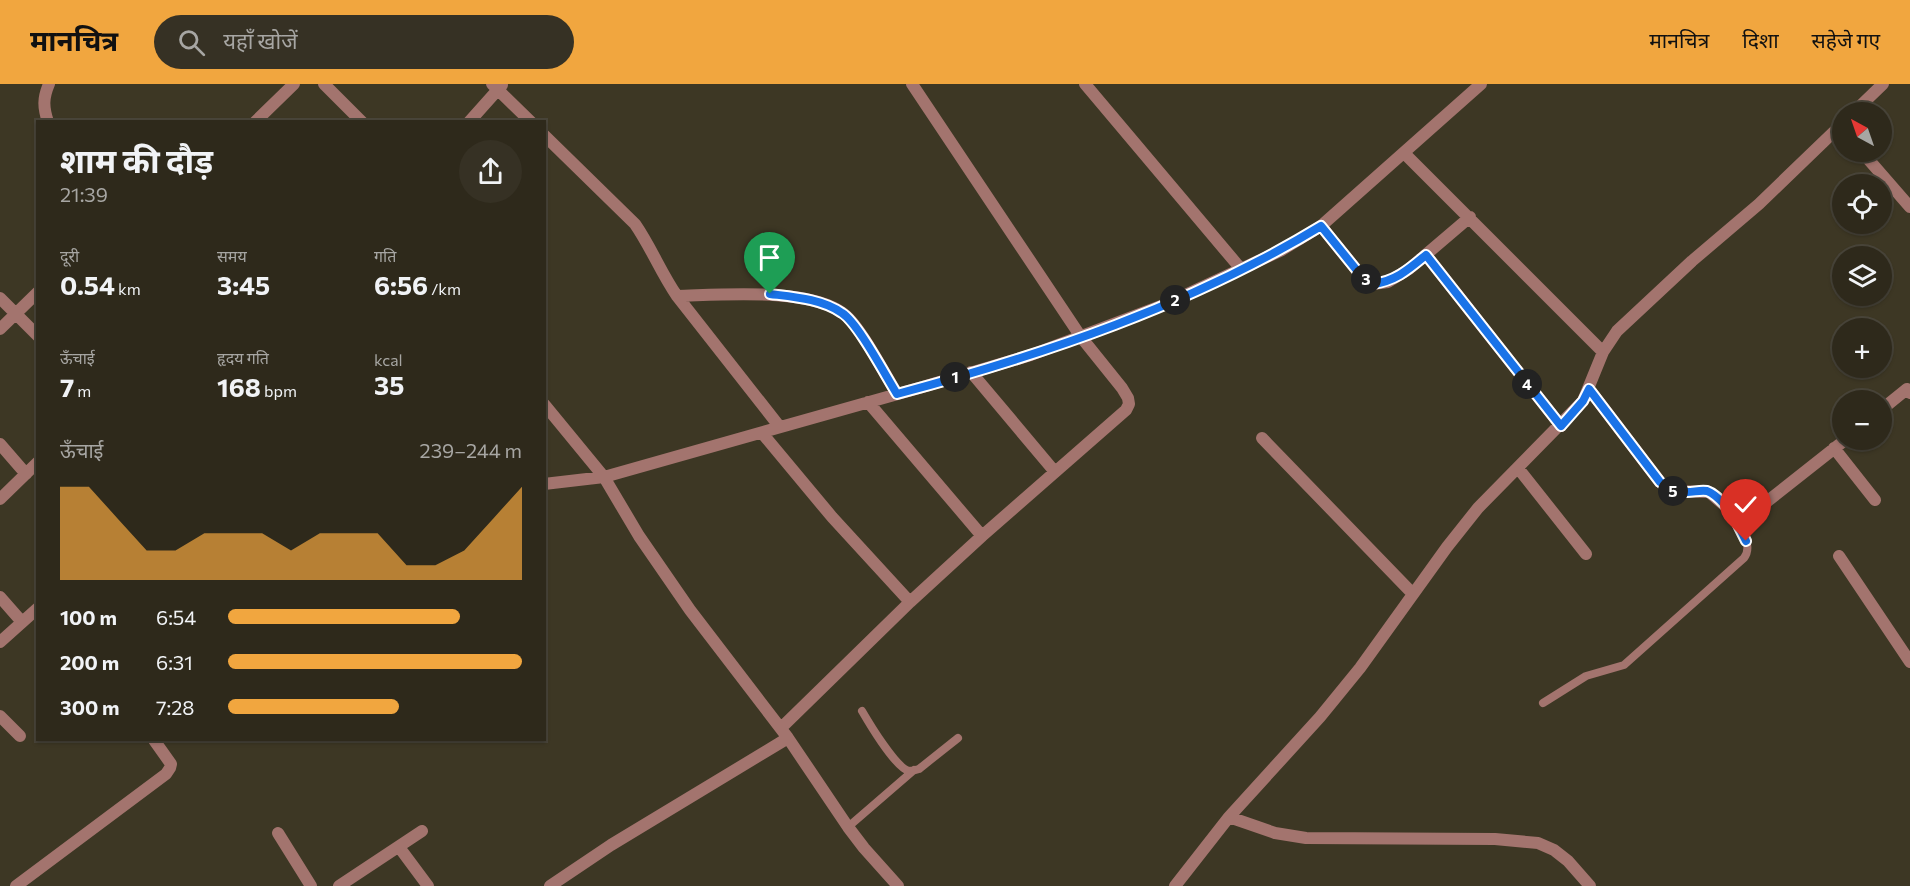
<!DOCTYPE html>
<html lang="hi">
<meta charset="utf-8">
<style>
:root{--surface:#2e291b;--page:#363124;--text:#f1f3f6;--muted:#a7a6a3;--line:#49453a;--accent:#f1a63f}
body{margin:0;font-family:Commissioner,"Noto Sans Devanagari",sans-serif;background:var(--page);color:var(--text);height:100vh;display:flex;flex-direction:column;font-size:22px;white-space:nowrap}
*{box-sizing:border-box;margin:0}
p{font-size:20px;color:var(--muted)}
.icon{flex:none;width:33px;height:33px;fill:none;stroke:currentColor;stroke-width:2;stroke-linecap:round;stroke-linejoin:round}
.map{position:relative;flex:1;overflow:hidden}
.drawer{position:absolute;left:36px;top:36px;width:510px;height:621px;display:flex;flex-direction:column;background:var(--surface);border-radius:0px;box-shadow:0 2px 4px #0004,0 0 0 2px var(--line)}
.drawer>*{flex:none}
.needle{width:39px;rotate:320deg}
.fabs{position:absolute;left:1832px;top:18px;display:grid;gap:12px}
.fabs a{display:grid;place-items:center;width:60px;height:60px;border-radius:50%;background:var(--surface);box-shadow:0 2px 4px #0004,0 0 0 2px var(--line);font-size:30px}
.pin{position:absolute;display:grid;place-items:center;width:51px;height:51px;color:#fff;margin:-62px -26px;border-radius:50% 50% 50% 0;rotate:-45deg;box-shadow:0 0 6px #0007}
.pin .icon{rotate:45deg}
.km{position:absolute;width:30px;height:30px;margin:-15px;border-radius:50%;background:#222;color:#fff;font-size:16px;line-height:30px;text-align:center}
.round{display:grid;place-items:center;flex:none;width:63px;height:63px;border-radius:32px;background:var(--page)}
.overview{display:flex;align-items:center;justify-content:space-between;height:102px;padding:0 24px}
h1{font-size:33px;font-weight:700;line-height:45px}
.figures{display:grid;grid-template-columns:repeat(3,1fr);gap:9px;height:102px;padding:6px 24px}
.figures div{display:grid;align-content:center}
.figures b{font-size:26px;font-weight:700}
.figures small{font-size:16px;font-weight:400}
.figures p{font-size:16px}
.chart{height:168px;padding:12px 24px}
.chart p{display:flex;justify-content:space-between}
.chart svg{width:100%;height:108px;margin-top:6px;fill:var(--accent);opacity:.7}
ul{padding:0 24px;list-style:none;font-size:20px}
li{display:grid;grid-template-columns:96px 72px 1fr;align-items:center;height:45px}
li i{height:15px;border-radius:8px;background:var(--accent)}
header{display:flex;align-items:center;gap:36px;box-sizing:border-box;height:84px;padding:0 30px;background:var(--accent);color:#111}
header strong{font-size:28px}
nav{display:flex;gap:33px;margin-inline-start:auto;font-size:21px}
.search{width:420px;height:54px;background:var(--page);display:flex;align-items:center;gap:15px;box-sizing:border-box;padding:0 21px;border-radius:33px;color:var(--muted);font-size:22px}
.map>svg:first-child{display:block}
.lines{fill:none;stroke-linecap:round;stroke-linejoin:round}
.service{stroke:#a3746e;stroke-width:8}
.minor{stroke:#a3746e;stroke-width:12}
.route-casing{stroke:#fff;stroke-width:12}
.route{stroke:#1a73e8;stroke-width:8}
</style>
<header>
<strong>मानचित्र</strong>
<div class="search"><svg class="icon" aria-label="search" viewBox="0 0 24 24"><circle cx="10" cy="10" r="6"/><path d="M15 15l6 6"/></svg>यहाँ खोजें</div>
<nav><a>मानचित्र</a><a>दिशा</a><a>सहेजे गए</a></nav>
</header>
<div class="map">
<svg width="1910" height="802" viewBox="0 0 1910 802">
<rect width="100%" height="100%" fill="#3d3724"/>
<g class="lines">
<path class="service" d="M1543,619L1586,592L1624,581L1744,474C1754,461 1739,446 1737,432
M862,627C869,639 896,684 909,687C911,687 916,686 919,685L958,654
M848,743L914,686"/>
<path class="minor" d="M324,0L362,38
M492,0L531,38
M1085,0L1241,185
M1854,28L1883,0
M48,38C43,23 43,14 49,0
M255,38L294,0
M469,38L502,1
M544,51L635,140C651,163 661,189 677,212L779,342
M1862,68L1910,123
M1404,69L1603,268
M1321,142L1359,189L1373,200L1388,198L1409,185L1470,133
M1426,171L1561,342
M677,212C719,211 810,203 844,230C860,242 885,290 897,310
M0,214L38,252
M0,245L38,208
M971,288L1055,388
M1589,305L1660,398L1674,407L1709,408L1737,432H1746L1755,427L1845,356
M868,318L982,452
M544,320L604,393L639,452L690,526L788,654L848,743L864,764L898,802
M1881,326L1907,305L1910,309
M762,349L832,433L910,518
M1262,354L1413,510
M0,360L26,390
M1834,364L1875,416
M1518,384L1586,470
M544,400L604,393L919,304L1031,271L1166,220L1282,166L1321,142L1481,0
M0,415L38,378
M1839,472L1910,578
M0,513L22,538
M0,558L38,524
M0,632L20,652
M781,644L910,518L982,452L1126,326L1129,320L1128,314L1122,304L1081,253L912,0
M1229,733L1275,749L1306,754L1495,755L1538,759L1554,766L1568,777L1590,802
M278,749L311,802
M399,763L428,802
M16,802L166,690L170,684L171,680L154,656
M339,802L422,747
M550,802L611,761L788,654
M1175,802L1229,733L1320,633L1360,584L1447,463L1478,424L1583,317L1603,268L1617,247L1692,177L1759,120L1842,40"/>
</g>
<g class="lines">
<g class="route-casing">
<path id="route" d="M770,210C794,213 822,215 842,229C858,239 885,291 897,310C1043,271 1191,221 1321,142L1359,189L1373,200C1396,197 1409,185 1426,171L1561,342L1583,317L1589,305L1660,398C1669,404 1676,409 1687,408C1694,408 1700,406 1707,407C1719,411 1726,425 1737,432L1738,441L1746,457"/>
</g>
<use href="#route" class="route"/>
</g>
</svg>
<div class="fabs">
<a><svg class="needle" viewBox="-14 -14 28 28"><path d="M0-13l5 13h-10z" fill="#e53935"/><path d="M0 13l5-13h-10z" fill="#a7a6a3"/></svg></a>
<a><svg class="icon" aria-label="locate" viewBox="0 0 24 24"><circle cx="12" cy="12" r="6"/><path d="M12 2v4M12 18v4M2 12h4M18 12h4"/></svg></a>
<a><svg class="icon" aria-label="layers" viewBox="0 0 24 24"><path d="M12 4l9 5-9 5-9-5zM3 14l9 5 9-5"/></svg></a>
<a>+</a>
<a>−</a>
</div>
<div class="pin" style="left:770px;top:210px;background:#1e9e55"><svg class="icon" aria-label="arrive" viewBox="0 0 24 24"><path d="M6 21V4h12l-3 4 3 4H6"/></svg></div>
<div class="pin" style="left:1746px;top:457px;background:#d93025"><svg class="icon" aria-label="check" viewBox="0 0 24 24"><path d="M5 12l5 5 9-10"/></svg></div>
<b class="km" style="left:955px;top:293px">1</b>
<b class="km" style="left:1175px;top:216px">2</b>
<b class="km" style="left:1366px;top:195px">3</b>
<b class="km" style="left:1527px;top:300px">4</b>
<b class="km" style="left:1673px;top:407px">5</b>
<section class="drawer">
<div class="overview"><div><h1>शाम की दौड़</h1><p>21:39</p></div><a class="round"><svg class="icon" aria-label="share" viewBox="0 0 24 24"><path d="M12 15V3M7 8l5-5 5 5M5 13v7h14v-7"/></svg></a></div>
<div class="figures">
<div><p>दूरी</p><b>0.54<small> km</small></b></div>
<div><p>समय</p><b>3:45</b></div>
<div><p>गति</p><b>6:56<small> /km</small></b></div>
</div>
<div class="figures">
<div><p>ऊँचाई</p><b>7<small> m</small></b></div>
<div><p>हृदय गति</p><b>168<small> bpm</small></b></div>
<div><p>kcal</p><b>35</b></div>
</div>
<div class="chart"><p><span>ऊँचाई</span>239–244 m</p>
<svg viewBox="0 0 160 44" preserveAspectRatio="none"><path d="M0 44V6L10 6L20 19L30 32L40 32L50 25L60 25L70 25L80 32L90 25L100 25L110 25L120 38L130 38L140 32L150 19L160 6V44z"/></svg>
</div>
<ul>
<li><b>100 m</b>6:54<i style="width:79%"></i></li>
<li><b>200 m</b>6:31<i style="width:100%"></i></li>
<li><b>300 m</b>7:28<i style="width:58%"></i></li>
</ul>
</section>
</div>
